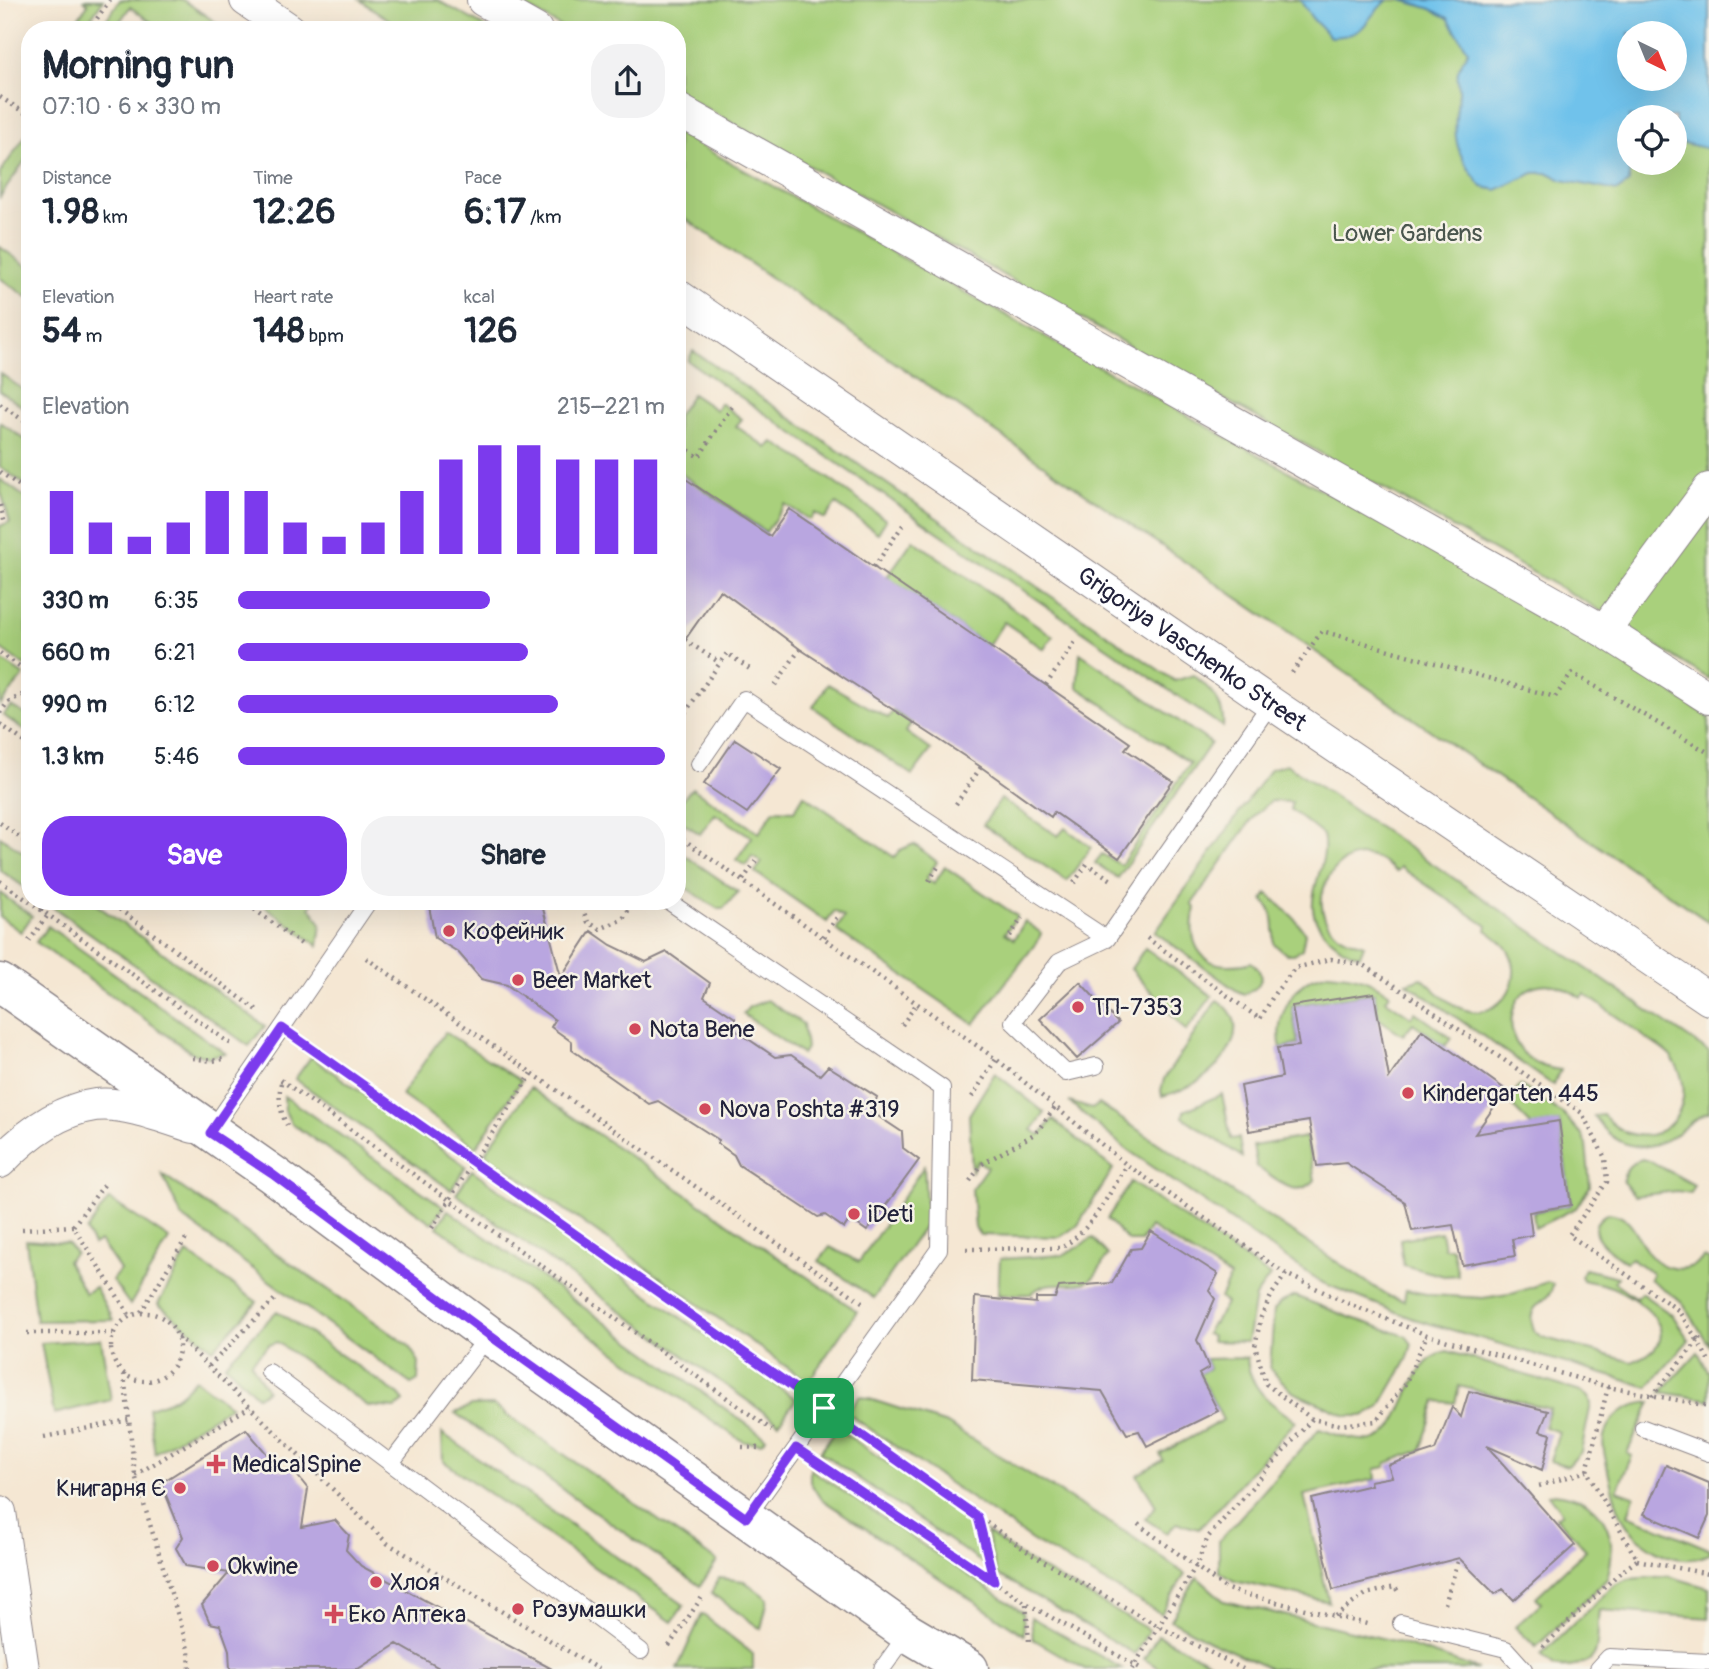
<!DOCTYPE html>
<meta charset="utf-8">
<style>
:root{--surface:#fff;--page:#f2f2f3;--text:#1f2937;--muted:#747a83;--accent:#7c3aed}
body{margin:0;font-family:Pangolin,sans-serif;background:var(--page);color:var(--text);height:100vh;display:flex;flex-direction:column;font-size:26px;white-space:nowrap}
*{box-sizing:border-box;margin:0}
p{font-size:23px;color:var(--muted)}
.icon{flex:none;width:38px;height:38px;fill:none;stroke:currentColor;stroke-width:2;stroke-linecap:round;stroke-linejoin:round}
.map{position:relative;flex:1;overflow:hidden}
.side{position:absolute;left:21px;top:21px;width:665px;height:889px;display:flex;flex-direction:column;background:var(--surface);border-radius:28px;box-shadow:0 7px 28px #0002}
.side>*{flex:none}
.needle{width:46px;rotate:137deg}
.fabs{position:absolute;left:1617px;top:21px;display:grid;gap:14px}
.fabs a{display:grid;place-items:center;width:70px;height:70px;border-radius:50%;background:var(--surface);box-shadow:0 7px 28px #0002;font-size:35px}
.pin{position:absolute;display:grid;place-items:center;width:60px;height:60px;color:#fff;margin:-30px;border-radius:14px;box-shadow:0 4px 10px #0006}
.round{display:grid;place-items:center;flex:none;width:74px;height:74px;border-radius:28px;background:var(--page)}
.head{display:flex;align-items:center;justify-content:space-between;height:119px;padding:0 21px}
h1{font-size:38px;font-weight:800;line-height:52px}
.figures{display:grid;grid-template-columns:repeat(3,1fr);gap:10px;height:119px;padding:7px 21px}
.figures div{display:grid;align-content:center}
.figures b{font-size:35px;font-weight:800}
.figures small{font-size:19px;font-weight:400}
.figures p{font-size:19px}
.chart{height:196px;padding:14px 21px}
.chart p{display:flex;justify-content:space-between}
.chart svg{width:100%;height:126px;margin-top:7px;stroke:var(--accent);stroke-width:6}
.button{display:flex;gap:14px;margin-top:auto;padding:14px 21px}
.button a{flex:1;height:80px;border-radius:28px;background:var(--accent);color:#fff;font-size:28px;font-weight:800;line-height:80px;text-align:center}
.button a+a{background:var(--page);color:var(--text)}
ul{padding:0 21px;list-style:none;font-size:23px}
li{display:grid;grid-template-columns:112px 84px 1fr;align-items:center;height:52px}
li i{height:18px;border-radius:9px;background:var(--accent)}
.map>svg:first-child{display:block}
.green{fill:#a9d07b;stroke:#66795b;stroke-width:2;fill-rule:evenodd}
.water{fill:#6fc2eb;stroke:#487293;stroke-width:2;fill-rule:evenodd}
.building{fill:#b9a6e0}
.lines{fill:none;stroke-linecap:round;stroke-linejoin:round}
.lane-casing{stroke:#8c8487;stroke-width:18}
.street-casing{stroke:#8c8487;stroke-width:34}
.secondary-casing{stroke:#8c8487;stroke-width:41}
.path{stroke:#8c8487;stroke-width:4.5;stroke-dasharray:2 5;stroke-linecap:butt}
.lane{stroke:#fff;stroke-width:16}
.street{stroke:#fff;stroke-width:32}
.secondary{stroke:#fff;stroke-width:38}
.route-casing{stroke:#fff;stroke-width:14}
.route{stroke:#7c3aed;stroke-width:9}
.poi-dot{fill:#d1495b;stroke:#f7f3e8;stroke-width:2.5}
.labels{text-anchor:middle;stroke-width:5;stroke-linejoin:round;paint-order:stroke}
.park-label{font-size:24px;fill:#4a564e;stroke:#f7f3e8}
.street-label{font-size:24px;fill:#22223b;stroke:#f7f3e8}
.poi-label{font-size:24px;fill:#22223b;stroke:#f7f3e8;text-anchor:start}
</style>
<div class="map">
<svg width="1709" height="1669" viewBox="0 0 1709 1669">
<rect width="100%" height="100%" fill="#f7f3e8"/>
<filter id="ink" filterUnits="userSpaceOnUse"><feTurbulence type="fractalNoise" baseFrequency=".0143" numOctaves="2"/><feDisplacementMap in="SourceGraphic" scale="14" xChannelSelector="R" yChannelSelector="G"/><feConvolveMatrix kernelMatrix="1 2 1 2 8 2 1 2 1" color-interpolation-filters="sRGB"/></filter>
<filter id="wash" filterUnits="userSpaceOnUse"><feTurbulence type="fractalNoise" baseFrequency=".00686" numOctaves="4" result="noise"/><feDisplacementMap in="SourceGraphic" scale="28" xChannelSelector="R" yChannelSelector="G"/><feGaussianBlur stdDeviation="1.57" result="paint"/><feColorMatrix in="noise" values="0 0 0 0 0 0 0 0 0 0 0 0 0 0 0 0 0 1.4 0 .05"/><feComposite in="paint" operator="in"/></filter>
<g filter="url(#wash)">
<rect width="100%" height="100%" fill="#f5e7d3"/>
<path class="green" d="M84,0H103L83,30H70L88,4Z
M120,0H183L227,30H162L130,7L114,30H99Z
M360,0H437L491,30H404Z
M514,0H1709V679L1591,605L677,92V30H567ZM1629,33H1675V79H1629ZM1629,117H1675V163H1629Z
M30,129V153L0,197V173Z
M677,133L1584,635L1709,717V922L677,213Z
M0,247L30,268V299L0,278Z
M693,351L1175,681L1193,675C1210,688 1225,703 1223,727L688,361Z
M0,373L30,395V412L0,391Z
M692,394L716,410L720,403L742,419L736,426L767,448L773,442L803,460L886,520L878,533L836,504L825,519L815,513L810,520L785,504L766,532L677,471V416Z
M0,422L30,443V488L0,467Z
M0,479L30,501V623L26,624L30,645L29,669L0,648V526L10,522L0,489Z
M913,540L1053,636L1044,649L1004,622L988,646L887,577Z
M1080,653L1211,743L1118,878L1095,863L1102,854L1121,865L1190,763L1077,687Z
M0,659L24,675L0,705Z
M828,684L888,718L893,711L911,723L906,732L931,750L912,775L813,707Z
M11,706L30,717V734L3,715Z
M1286,764L1709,1052V1112C1695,1116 1685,1128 1673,1136C1641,1157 1613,1145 1594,1116L1603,1115C1649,1167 1709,1110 1672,1058C1666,1050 1654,1044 1646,1038C1626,1023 1605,1009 1585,994L1581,998C1508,945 1479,1062 1561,1070L1553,1085L1407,983L1422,978C1435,990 1449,1005 1466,1010C1494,1019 1520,989 1513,962C1509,947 1498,938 1486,930L1487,926L1400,867L1396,872C1391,868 1385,862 1378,859C1338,841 1302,901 1334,931C1342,938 1353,942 1364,945L1360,955C1348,953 1340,947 1331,939C1290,904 1332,872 1323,835L1290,809L1292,802L1271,801L1255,815L1192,904L1195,908C1188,935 1195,965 1229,965C1236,965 1244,965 1251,962C1267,974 1262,989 1244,994L1237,991L1155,932L1270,769Z
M692,788L759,833L774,810L794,811L804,795L894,857L900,850L914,844L937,862L926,879L934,884L945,867L1017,916L1005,933L1014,939L1025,921L1041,933L1039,939L974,1024L836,930L844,917L834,911L827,922L755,872L762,862L752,856L746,866L736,860L752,837L715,814L700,834L677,819V806Z
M1001,799L1058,836L1065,828L1091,847L1067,881L983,825Z
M0,836L30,857V891L0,870Z
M677,850L738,892L723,909H718L677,882Z
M0,893L32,916L21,932L0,917Z
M1267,893L1294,918L1305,933L1302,949L1294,954H1286L1274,944C1274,926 1276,913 1263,900Z
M57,901H91L265,1026L249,1046L53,907Z
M258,901H314L310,907L321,924L318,946Z
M48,926L225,1053L208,1057L194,1054L36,942Z
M1145,948L1212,996L1186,1031L1131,969Z
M1328,973C1356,975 1367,978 1390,994L1386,1000L1411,1017L1415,1012L1451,1038L1445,1046L1413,1023L1403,1035L1379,1019L1374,993L1292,1006L1298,1044L1281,1048C1274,1023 1289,990 1312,978C1317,976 1323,975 1328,973Z
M767,1000L803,1024L806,1048L802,1054L743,1014L749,1007Z
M1217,1000C1255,1024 1226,1064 1197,1082C1186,1089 1175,1093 1162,1096L1161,1090L1164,1079Z
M445,1032L521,1081L476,1147L401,1095Z
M311,1057L466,1166L451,1190L295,1079Z
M995,1073L1045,1113L1032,1130L1040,1135L1053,1119L1113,1169L1078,1225L1060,1237L980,1235L975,1228L972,1188L987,1167L978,1161L972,1171L969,1115Z
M1520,1085L1564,1115L1581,1134L1586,1144L1590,1186L1576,1208L1535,1228L1533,1212L1571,1205L1559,1122L1532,1126L1508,1102Z
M530,1088L857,1311L808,1382L485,1153Z
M1222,1094L1231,1139L1239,1138L1242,1157L1183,1117L1184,1111Z
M284,1096L444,1207L432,1223L291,1123L285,1111Z
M1069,1102L1092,1109L1099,1104L1388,1296L1404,1301L1406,1290L1431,1295L1483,1298L1515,1293L1547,1282L1553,1284C1552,1304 1521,1302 1535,1332L1542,1337L1632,1362C1688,1341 1651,1305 1616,1289C1606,1284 1594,1283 1583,1280L1581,1276L1585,1269L1618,1277L1614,1282L1636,1298L1641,1293L1673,1316L1689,1340L1648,1387L1414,1319L1323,1283L1125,1148Z
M1306,1137L1315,1180C1296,1201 1276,1179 1257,1167L1253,1146Z
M1642,1159L1652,1162L1694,1185L1690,1193L1677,1191L1635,1196L1623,1182C1624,1169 1630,1163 1642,1159Z
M924,1166L927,1222L874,1298L819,1261L830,1247L859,1262Z
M472,1170L796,1399L779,1423L456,1194Z
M162,1174L408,1345L419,1362L418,1380L411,1384L182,1217Z
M1131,1182L1270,1276L1255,1297L1247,1342L1211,1341L1212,1336L1206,1334L1212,1323L1214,1324L1226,1303L1220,1298L1230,1277L1150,1227L1141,1241H1128L1107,1219Z
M109,1199L169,1239L130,1305L112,1280L120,1270L100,1241L93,1245L86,1231Z
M448,1210L766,1438L761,1443L745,1442L737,1438L437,1227Z
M1608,1213C1632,1215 1636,1236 1648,1253C1662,1271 1689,1275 1704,1257L1709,1260V1345L1683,1303L1650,1279L1653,1274L1631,1258L1626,1262C1610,1251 1577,1230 1608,1213Z
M1441,1232L1444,1248H1452L1458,1275L1444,1276L1403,1265L1400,1239Z
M1093,1238L1108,1255C1102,1263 1096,1279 1086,1282C1065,1289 1050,1276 1031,1294L998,1295L1000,1259L1063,1255Z
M26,1240L67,1243L75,1253L67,1261L85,1293L95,1287L113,1320L36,1321Z
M187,1253L257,1302L213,1349L158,1304Z
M1295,1296L1349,1317L1406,1336L1412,1344L1407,1360L1379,1408L1363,1416H1347L1293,1392L1270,1369L1274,1310L1280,1303Z
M277,1311L399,1395L404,1401L395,1408L368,1406L277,1342L268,1345L251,1363L267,1390L258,1397L225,1364Z
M101,1339L111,1400L54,1414L41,1343Z
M1447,1351L1584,1393L1589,1397L1591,1404L1581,1452L1568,1466L1550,1461L1559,1432L1544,1427L1550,1409L1459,1386L1455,1403L1436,1401L1421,1450L1386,1463V1467L1375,1469L1376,1479L1304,1495L1329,1602L1234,1581L1219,1571V1541L1319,1429C1336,1434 1354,1442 1372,1440C1407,1435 1404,1360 1447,1351Z
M1698,1352L1709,1373V1400L1661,1392Z
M1247,1358C1249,1389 1272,1405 1296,1421L1199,1529L1177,1523L1167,1533L1145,1519L1156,1506L1137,1475L1163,1460L1160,1454L1223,1420L1199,1374L1209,1368L1205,1359Z
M195,1379L231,1406L155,1453L148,1408C171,1402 179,1398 195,1379Z
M860,1396L947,1424L1130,1535L1185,1574L1161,1614L1033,1541L847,1413Z
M1651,1402L1627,1453L1632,1456L1617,1490L1634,1496L1628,1515L1709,1549V1554C1677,1571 1633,1544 1620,1513C1614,1498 1610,1481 1607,1466C1605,1456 1601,1443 1605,1434C1614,1412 1629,1404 1651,1402Z
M493,1405L717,1561L700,1586L455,1413L471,1406Z
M837,1428L977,1525L988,1567L820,1452Z
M442,1433L684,1605L672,1622L443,1461Z
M810,1469L1023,1612L1024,1635L820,1498L810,1482Z
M1554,1493C1604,1498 1620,1534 1607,1579L1536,1647L1515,1627L1541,1603L1536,1597L1586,1550L1556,1517L1562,1513L1548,1495Z
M986,1532L1023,1558L1149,1630L1135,1654L997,1574Z
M1668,1576L1709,1588V1618L1599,1610C1597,1623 1599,1637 1596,1650C1592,1666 1568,1669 1554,1666C1550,1663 1545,1658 1541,1655L1614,1585L1628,1579Z
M1197,1577L1224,1601L1394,1641L1478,1669H1271L1209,1641L1171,1620Z
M719,1578L744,1581L768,1599L761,1629L711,1593Z
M702,1614L753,1654V1669H677Z
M1031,1617L1123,1669H1085L1033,1639Z
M1158,1635L1223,1669H1161L1144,1659Z"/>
<path class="water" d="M1300,0H1388C1360,21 1371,36 1330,37L1312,18Z
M1402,0H1709V149L1675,141V117H1629V183L1617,191L1562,180L1549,173H1534L1497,190L1482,187C1453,150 1452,139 1459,93C1460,86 1456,78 1458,71C1460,64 1465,57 1468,51L1448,18L1431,9ZM1629,33H1675V79H1629Z"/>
<g id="blocks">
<path class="building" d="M677,473L770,536L789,509L1130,743L1125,749L1173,781L1119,858L1054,812L1051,817L981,767L800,649L720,590L677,651Z
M735,739L781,769L747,813L704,784Z
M428,901H541L561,977L591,931L611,945L646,962L667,952L710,983L704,997L735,1018V1030L775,1057L791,1055L820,1075L828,1066L877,1097L872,1112L902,1132L903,1148L919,1160L867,1231L850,1219L844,1228L825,1215L818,1217L739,1165L734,1155L717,1143L719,1140L658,1101L649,1104L572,1050V1042L551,1027L555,1020L507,985L481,979L458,952L435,938Z
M1080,982L1118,1023L1077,1059L1040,1019Z
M1374,993L1389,1078L1422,1030L1506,1090L1475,1134L1559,1121L1571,1205L1529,1212L1532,1235L1512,1239L1515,1256L1462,1265L1453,1225L1412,1231L1405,1202L1346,1163L1317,1166L1309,1121L1249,1131L1241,1086L1282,1077L1277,1048L1299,1046L1292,1006Z
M1151,1231L1218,1274L1209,1291L1215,1299L1197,1340L1209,1368L1199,1374L1218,1411L1147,1446L1139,1431L1127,1434L1102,1391L972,1380L975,1297L1036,1303V1298H1055L1059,1287L1112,1283L1131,1249L1141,1248Z
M1469,1391L1548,1411L1540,1431L1551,1434L1542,1470L1487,1446L1575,1545L1514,1600L1503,1589L1495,1594L1459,1558L1333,1590L1312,1499L1371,1485L1370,1481L1392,1477L1388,1465L1435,1450L1452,1407L1461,1417Z
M246,1429L281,1471L292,1469L308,1489L302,1527L335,1520L349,1535L346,1550L361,1566L552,1669H441L397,1644L358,1669H230L229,1650L220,1625L210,1623L202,1605L229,1573L186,1566L176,1548L183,1537L161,1483Z
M1666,1465L1709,1483V1516L1699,1538L1644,1514Z"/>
</g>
</g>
<g filter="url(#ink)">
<use href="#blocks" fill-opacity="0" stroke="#8c8487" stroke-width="2"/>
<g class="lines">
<g class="lane-casing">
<path id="lane" d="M699,764L744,699L1107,939L1271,703
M668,901L942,1088L939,1249L746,1518
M1096,1066L1066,1073L1013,1022L1059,962L1107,939
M211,1131L369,901
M269,1372L641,1651
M1643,1428L1709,1453
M391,1463L489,1335
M1401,1623L1506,1649L1524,1669
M882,1669L908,1633
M1598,1669L1609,1657L1709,1662"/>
</g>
<g class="street-casing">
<g id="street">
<path d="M246,0L290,30"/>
<path d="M483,0L536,30"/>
<path d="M677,109L1604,631L1709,698"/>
<path id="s1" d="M677,295L1271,703L1709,999"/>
<path d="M1604,631L1709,489"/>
<path d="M0,1162C25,1136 57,1110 95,1105C124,1101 166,1118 194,1127"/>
<path d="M0,1512L23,1669"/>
</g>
</g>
<g class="secondary-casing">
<path id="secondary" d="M0,983L272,1174L489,1335L746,1518L908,1633L969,1669"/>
</g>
<path class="path" d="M89,30L110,0
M0,97L30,116
M677,368L678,367
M0,404L30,425
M677,443L699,457L733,405
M0,472L30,493
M0,505L5,524
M874,567L905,522
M685,640L720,663
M0,653L30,673
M1292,673L1322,631L1555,697L1572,673L1709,753
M775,685L800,649
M1046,685L1077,639
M0,713L8,702L30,691
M0,724L30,746
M677,724L727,653L751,670
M956,804L981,767
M0,823L30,845
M677,835L996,1059L1127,1165L1286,1274L1349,1304L1427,1335L1608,1387L1709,1406
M743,880L757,859
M0,881L234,1046
M929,881L940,864
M1074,883L1087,864L1113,881
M108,901L260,1012
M243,901L304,946
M579,901L588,922L600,929L623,919L634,901
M41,910L47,901
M1010,936L1022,918
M824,937L839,914
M1147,938L1260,1019L1275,993L1295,968L1331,959L1364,965L1582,1113L1605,1158L1607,1182L1569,1235L1678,1310L1698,1341L1703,1334
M29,941L48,915
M366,958L865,1304
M902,1025L917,1003
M304,1043L801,1392
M193,1058L212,1061L223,1059
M281,1080L772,1430
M281,1083C278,1098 280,1112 287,1125
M972,1097L996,1059
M970,1181L982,1164L1036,1133L1055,1107
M104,1185L73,1226L130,1316
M432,1228L473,1162L532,1073
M22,1229L73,1226
M966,1249L1061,1248C1092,1230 1108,1195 1127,1165
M1286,1274L1272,1294L1261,1317L1255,1346L1266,1384L1312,1419L1340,1425L1376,1421L1405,1384L1427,1335
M141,1312L188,1235
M111 1347a34 34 0 1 1 68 0a34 34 0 1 1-68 0Z
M27,1333H114
M178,1336L387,1543L598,1669
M209,1366L277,1297
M124,1374L135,1475L189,1652L190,1669
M1652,1396L1698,1341L1709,1361
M849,1426L1031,1554L1158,1626L1243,1669
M44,1437L129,1420
M742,1447L760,1448
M819,1463L1026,1603L1142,1669
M135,1475L250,1407
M1539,1486L1587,1471
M979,1517L994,1580
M1138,1524L1225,1588L1239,1593L1371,1625
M1637,1560L1709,1574
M1026,1604L1029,1642
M1445,1604L1459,1558
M1335,1616L1366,1594L1395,1587L1399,1593
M669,1646L702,1597
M1543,1647L1616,1576L1637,1560L1587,1471L1608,1387
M1132,1669L1196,1566L1208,1537L1312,1419"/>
<use href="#lane" class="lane"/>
<use href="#street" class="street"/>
<use href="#secondary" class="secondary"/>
</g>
</g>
<g class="lines" filter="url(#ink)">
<g class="route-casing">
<path id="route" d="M282,1028L978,1517L994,1581L796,1448L746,1518L489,1335L272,1174L210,1133Z"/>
</g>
<use href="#route" class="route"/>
</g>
<g class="poi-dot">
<circle cx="449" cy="931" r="7"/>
<circle cx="518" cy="980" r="7"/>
<circle cx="1078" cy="1007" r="7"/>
<circle cx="635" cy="1029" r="7"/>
<circle cx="1408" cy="1093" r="7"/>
<circle cx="705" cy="1109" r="7"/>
<circle cx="854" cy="1214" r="7"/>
<path d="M212.5 1453.5h7v7h7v7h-7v7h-7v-7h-7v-7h7z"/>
<circle cx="180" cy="1488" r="7"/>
<circle cx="213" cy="1566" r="7"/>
<circle cx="376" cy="1582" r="7"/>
<circle cx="518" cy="1609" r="7"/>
<path d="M330.5 1603.5h7v7h7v7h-7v7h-7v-7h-7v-7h7z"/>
</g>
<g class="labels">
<g class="park-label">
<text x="1407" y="241">Lower Gardens</text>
</g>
<g class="street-label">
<text dy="8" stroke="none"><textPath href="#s1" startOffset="625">Grigoriya Vaschenko Street</textPath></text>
</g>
<g class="poi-label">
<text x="463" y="939">Кофейник</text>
<text x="532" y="988">Beer Market</text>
<text x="1092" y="1015">ТП-7353</text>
<text x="649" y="1037">Nota Bene</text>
<text x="1422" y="1101">Kindergarten 445</text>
<text x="719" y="1117">Nova Poshta #319</text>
<text x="868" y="1222">iDeti</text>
<text x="232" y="1472">MedicalSpine</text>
<text x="166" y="1496" text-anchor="end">Книгарня Є</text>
<text x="227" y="1574">Okwine</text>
<text x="390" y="1590">Хлоя</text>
<text x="532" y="1617">Розумашки</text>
<text x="348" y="1622">Еко Аптека</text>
</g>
</g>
</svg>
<div class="fabs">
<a><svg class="needle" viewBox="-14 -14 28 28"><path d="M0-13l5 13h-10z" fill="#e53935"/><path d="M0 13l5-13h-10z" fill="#747a83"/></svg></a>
<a><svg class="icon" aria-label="locate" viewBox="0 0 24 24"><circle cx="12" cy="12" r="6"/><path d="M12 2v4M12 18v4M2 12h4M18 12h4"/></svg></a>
</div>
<div class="pin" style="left:824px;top:1408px;background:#1e9e55"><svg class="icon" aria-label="arrive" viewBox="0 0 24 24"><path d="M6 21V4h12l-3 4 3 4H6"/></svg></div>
<section class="side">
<div class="head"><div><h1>Morning run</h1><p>07:10 · 6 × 330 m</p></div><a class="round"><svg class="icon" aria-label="share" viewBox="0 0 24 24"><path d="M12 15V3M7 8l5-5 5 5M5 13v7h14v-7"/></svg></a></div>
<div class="figures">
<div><p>Distance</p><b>1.98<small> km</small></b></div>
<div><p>Time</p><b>12:26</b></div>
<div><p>Pace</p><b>6:17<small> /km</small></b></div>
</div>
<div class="figures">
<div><p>Elevation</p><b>54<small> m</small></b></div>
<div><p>Heart rate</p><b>148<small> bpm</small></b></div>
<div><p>kcal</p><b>126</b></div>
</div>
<div class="chart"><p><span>Elevation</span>215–221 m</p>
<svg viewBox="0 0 160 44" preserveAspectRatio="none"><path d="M5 44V22M15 44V33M25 44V38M35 44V33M45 44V22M55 44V22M65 44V33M75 44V38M85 44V33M95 44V22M105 44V11M115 44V6M125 44V6M135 44V11M145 44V11M155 44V11"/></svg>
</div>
<ul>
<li><b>330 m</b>6:35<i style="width:59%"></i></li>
<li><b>660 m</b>6:21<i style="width:68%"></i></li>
<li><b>990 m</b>6:12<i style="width:75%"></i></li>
<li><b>1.3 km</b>5:46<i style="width:100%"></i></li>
</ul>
<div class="button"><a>Save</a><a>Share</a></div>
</section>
</div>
